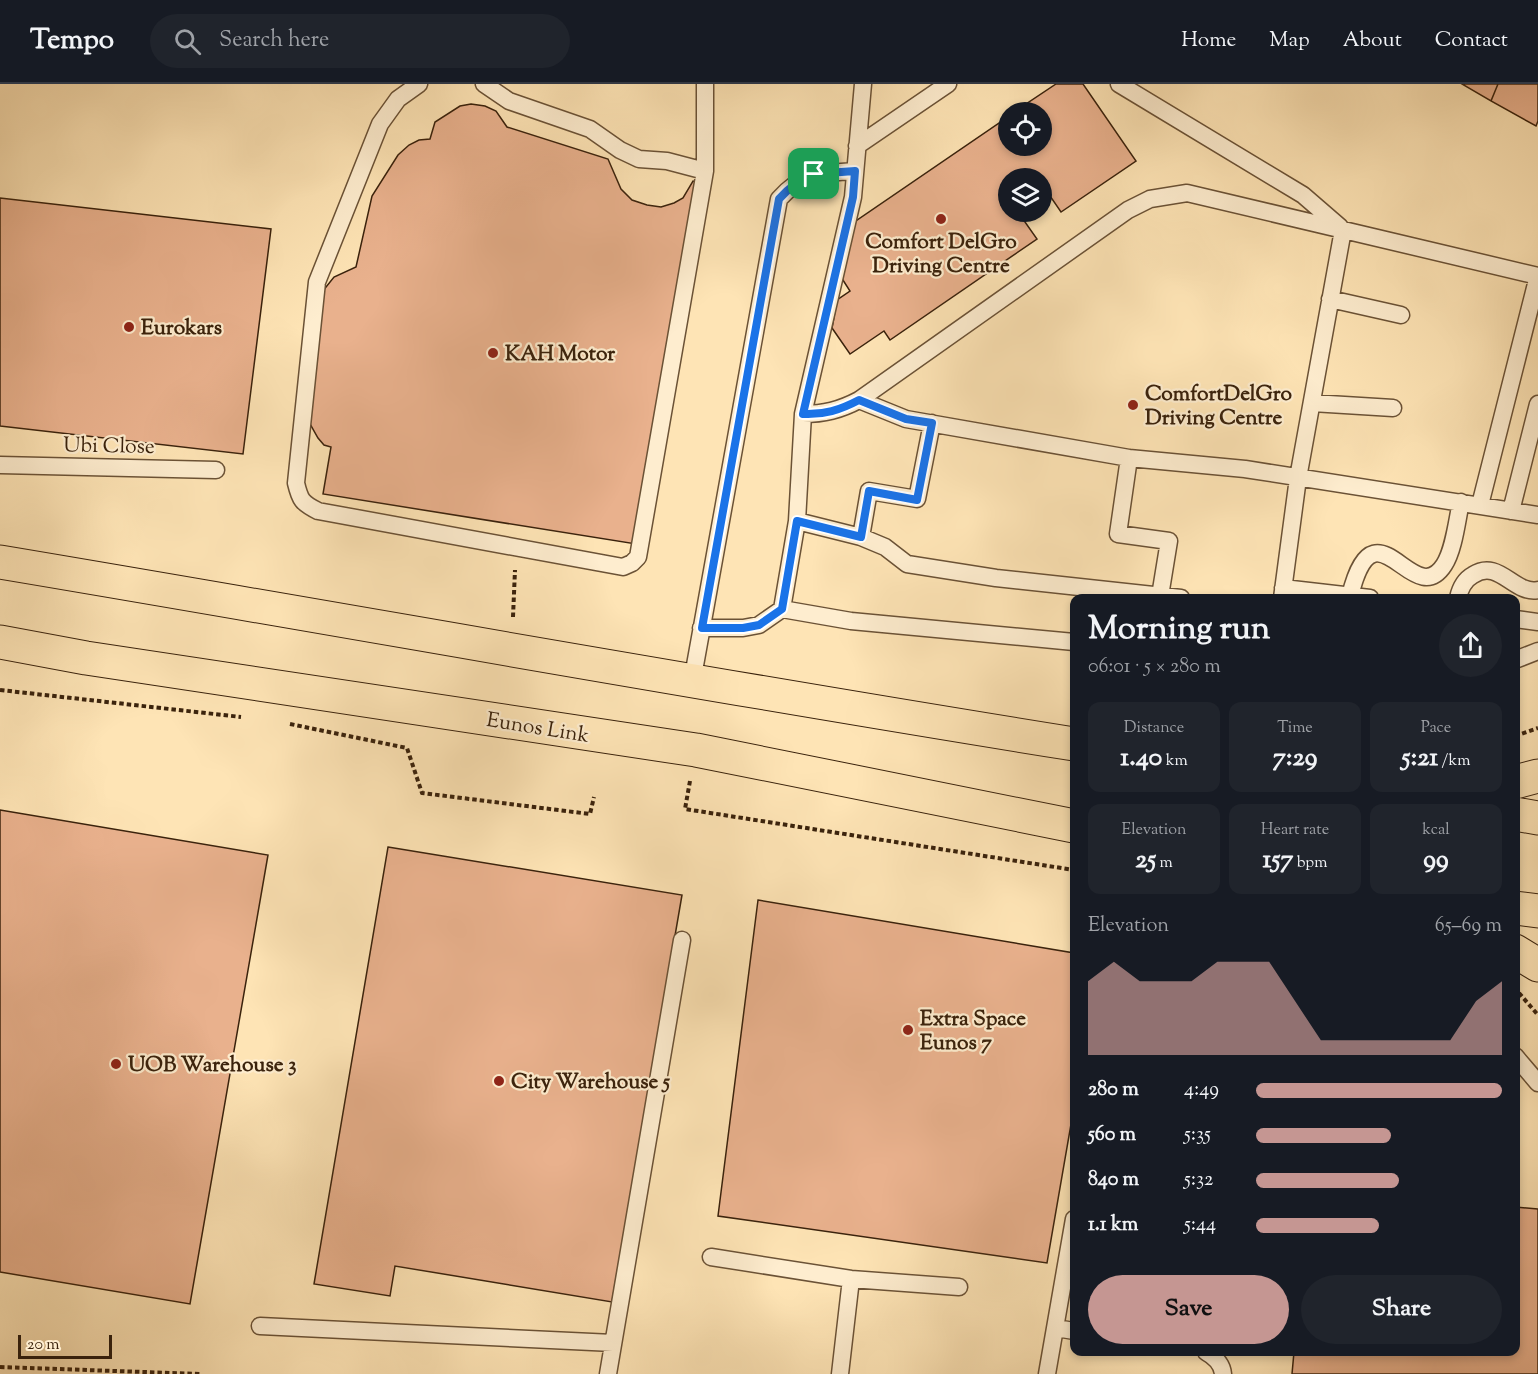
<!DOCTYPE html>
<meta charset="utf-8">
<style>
:root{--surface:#171b24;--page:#20242c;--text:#f1f3f6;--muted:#9ea1a6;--line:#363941;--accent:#c59692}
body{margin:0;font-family:"Sorts Mill Goudy",serif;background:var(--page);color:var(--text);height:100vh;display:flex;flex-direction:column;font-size:22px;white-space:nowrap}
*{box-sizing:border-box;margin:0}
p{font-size:20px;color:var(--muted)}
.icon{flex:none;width:33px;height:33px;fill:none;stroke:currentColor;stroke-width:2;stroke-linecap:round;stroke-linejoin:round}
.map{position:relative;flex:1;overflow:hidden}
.side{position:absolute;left:1070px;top:510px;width:450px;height:762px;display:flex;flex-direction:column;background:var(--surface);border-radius:12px;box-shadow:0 3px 9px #0003}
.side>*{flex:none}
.fabs{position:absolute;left:998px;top:18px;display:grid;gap:12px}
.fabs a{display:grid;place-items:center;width:54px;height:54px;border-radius:50%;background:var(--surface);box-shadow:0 3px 9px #0003;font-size:30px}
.scale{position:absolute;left:18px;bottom:15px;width:94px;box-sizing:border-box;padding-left:6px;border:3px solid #3a220c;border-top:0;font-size:16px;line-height:21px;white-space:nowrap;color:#3a220c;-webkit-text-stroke:4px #feedcf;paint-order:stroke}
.pin{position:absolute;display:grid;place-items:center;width:51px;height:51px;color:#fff;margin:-26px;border-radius:12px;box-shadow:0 3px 9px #0006}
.round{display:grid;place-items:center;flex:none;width:63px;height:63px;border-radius:32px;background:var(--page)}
.head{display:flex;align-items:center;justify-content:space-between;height:102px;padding:0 18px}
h1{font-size:33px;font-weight:700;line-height:45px}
.metrics{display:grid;grid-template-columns:repeat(3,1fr);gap:9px;height:102px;padding:6px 18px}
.metrics div{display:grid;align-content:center;border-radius:12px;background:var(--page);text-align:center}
.metrics b{font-size:26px;font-weight:700}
.metrics small{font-size:16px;font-weight:400}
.metrics p{font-size:16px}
.chart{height:168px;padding:12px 18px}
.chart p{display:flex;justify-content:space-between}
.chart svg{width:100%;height:108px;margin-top:6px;fill:var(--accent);opacity:.7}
.primary-button{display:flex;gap:12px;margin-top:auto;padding:12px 18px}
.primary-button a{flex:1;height:69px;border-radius:36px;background:var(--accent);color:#111;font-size:24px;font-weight:700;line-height:69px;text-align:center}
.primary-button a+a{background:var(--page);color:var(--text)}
ul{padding:0 18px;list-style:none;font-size:20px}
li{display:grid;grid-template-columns:96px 72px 1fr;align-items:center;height:45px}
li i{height:15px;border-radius:8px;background:var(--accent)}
header{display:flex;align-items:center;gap:36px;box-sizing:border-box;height:84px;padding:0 30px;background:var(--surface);border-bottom:2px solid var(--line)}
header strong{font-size:28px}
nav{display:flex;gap:33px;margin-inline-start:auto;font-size:21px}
.search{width:420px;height:54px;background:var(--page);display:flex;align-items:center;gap:15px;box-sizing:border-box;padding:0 21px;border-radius:33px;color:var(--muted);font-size:22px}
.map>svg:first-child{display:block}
.building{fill:#e9b18d;stroke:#3a220c;stroke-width:1.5}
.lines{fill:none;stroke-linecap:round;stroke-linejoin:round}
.service-casing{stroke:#6b5236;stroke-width:19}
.trunk-casing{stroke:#3a220c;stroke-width:35}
.path{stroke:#3a220c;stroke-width:4;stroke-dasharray:4.5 3;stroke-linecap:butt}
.service{stroke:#feedcf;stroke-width:16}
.trunk{stroke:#fee4b5;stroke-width:33}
.route-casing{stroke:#fff;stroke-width:12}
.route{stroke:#1a73e8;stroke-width:8}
.poi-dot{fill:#8f2418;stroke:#feedcf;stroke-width:2}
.labels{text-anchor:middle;stroke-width:4.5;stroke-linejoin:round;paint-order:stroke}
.poi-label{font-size:21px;font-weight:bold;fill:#3a220c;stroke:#feedcf;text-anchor:start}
.street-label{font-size:21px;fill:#3a220c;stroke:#feedcf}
</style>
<header>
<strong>Tempo</strong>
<div class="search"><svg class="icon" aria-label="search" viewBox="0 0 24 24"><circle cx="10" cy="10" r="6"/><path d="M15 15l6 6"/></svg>Search here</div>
<nav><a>Home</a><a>Map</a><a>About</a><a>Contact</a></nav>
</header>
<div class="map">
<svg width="1538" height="1290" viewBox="0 0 1538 1290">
<rect width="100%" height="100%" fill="#fee4b5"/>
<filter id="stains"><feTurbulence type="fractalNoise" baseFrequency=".00333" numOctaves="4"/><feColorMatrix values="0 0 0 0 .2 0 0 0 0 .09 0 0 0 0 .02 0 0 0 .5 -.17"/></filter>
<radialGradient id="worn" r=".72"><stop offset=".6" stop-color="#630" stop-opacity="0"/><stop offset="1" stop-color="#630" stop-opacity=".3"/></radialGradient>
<path class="building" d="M1056,0H1083L1136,77L1061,128L1046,106L1041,110V94H1008V128H1018L1037,155L890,256L884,247L850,270L832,244L837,216L850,207L841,193L850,141L1008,33V62H1041V28H1014Z
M1462,0H1498L1491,17Z
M1498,0H1538V37L1536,42L1491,17Z
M471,20L485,22L496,27L507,43L608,75L621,105L632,116L647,121L661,123L674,119L683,114L693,97L701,99L636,460L323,410L331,363L324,361L318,354L309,338L322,208L334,193L356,183L372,112L398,71L409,61L419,56L430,55L435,38L460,22Z
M0,114L271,145L243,370L0,342Z
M0,726L268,771L190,1220L0,1188Z
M388,763L682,811L612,1218L395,1182L390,1212L314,1200Z
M758,816L1074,869V1023L1047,1179L718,1132Z
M1515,1123L1538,1125V1290H1292L1294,1268H1515Z"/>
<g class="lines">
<g class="service-casing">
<path id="service" d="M419,0L398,15L380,40L317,198L296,399C300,416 302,419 318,427L623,483L632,479L638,473L705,87V0
M484,0L509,17L590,45L620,66L639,75L667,77L705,87
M1119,0L1303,111L1340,143
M857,62L948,0
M1330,215L1401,231
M859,316L906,335L1129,374L1245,385L1538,431
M1312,319L1393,324
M803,330C824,330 840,326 859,316L1128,126L1150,115L1187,109L1538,192
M1129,374L1118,450L1169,457L1160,512
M0,381L216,386
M1480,421L1538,192
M1511,427L1538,320
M797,437L861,453L885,463L907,480L996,494L1181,514
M861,453L869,407L917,415L932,339
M1283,504L1370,514
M1350,512C1375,410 1413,529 1444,481C1454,466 1457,436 1461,418
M1282,514L1298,394L1343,146
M1458,514C1460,505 1464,496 1473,491C1499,474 1514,511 1538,506
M782,525L797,437L803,330L853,113L863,0
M1515,535L1538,538
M701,544H743L759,541L782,525L851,537L1074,558
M1515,576L1538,567
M692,598L779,115C803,88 821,89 855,87
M1515,972L1538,999
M711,1173L851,1195L959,1203
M260,1242L613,1259
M1056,1244L1074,1247
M1206,1268C1215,1273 1222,1279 1223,1290
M608,1290L682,856
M840,1290L851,1195
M1047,1290L1074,1135"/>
</g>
<g class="trunk-casing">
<path id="trunk" d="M0,478C358,538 715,603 1074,660
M0,558L86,574L696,666L1074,742
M1515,698L1538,692
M1515,730L1538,734
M1515,824L1538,827
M1515,867L1538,881"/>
</g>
<path class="path" d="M513,533L515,486
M0,606L241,633
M290,640L407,664L422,709L590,730L594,713
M1515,652L1538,644
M690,697L685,725L1074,786
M1519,909L1538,931
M0,1283L201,1290"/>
<use href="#service" class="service"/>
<use href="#trunk" class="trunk"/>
</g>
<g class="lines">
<g class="route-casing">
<path id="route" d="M855,87L853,113L803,330C824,331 840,326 859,316L906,335L932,339L917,416L869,407L861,453L797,437L782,525L759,541L743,544H702L779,115C803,88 821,89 855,87Z"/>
</g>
<use href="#route" class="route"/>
</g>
<g class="poi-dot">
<circle cx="941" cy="135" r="6"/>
<circle cx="129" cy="243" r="6"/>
<circle cx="493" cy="269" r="6"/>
<circle cx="1133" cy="321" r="6"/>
<circle cx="908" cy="946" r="6"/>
<circle cx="116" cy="980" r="6"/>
<circle cx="499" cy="997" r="6"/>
</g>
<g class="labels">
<g class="poi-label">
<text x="941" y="164" text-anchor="middle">Comfort DelGro<tspan x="941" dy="24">Driving Centre</tspan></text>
<text x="141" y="250">Eurokars</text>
<text x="505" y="276">KAH Motor</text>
<text x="1145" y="316">ComfortDelGro<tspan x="1145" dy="24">Driving Centre</tspan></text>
<text x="920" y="941">Extra Space<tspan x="920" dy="24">Eunos 7</tspan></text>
<text x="128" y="987">UOB Warehouse 3</text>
<text x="511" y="1004">City Warehouse 5</text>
</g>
<g class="street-label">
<text transform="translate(109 361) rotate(1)" y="7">Ubi Close</text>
<text transform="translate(538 643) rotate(9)" y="7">Eunos Link</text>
</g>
</g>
<rect width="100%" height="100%" filter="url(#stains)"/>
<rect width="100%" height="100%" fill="url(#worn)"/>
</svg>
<div class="fabs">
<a><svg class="icon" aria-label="locate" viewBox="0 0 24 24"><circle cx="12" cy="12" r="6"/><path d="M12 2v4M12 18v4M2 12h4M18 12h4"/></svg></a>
<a><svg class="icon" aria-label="layers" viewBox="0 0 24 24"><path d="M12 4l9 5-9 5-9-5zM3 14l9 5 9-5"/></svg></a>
</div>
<div class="scale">20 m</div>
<div class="pin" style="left:814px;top:90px;background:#1e9e55"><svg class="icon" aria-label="arrive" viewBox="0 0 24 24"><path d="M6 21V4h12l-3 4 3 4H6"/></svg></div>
<section class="side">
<div class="head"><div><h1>Morning run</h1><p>06:01 · 5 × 280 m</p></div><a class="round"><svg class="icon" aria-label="share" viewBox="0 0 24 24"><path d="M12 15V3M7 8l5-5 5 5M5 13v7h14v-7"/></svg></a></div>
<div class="metrics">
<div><p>Distance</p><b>1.40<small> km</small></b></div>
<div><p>Time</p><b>7:29</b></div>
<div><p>Pace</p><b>5:21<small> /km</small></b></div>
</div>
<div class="metrics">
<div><p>Elevation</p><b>25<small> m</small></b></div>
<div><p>Heart rate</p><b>157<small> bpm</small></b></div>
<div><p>kcal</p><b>99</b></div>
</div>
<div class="chart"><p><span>Elevation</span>65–69 m</p>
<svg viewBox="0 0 160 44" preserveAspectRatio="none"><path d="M0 44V14L10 6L20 14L30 14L40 14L50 6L60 6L70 6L80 22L90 38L100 38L110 38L120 38L130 38L140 38L150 22L160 14V44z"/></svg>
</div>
<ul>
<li><b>280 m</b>4:49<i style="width:100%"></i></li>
<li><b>560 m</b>5:35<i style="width:55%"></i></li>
<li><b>840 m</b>5:32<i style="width:58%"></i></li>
<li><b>1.1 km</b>5:44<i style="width:50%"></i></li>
</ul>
<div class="primary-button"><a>Save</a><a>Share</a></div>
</section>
</div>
